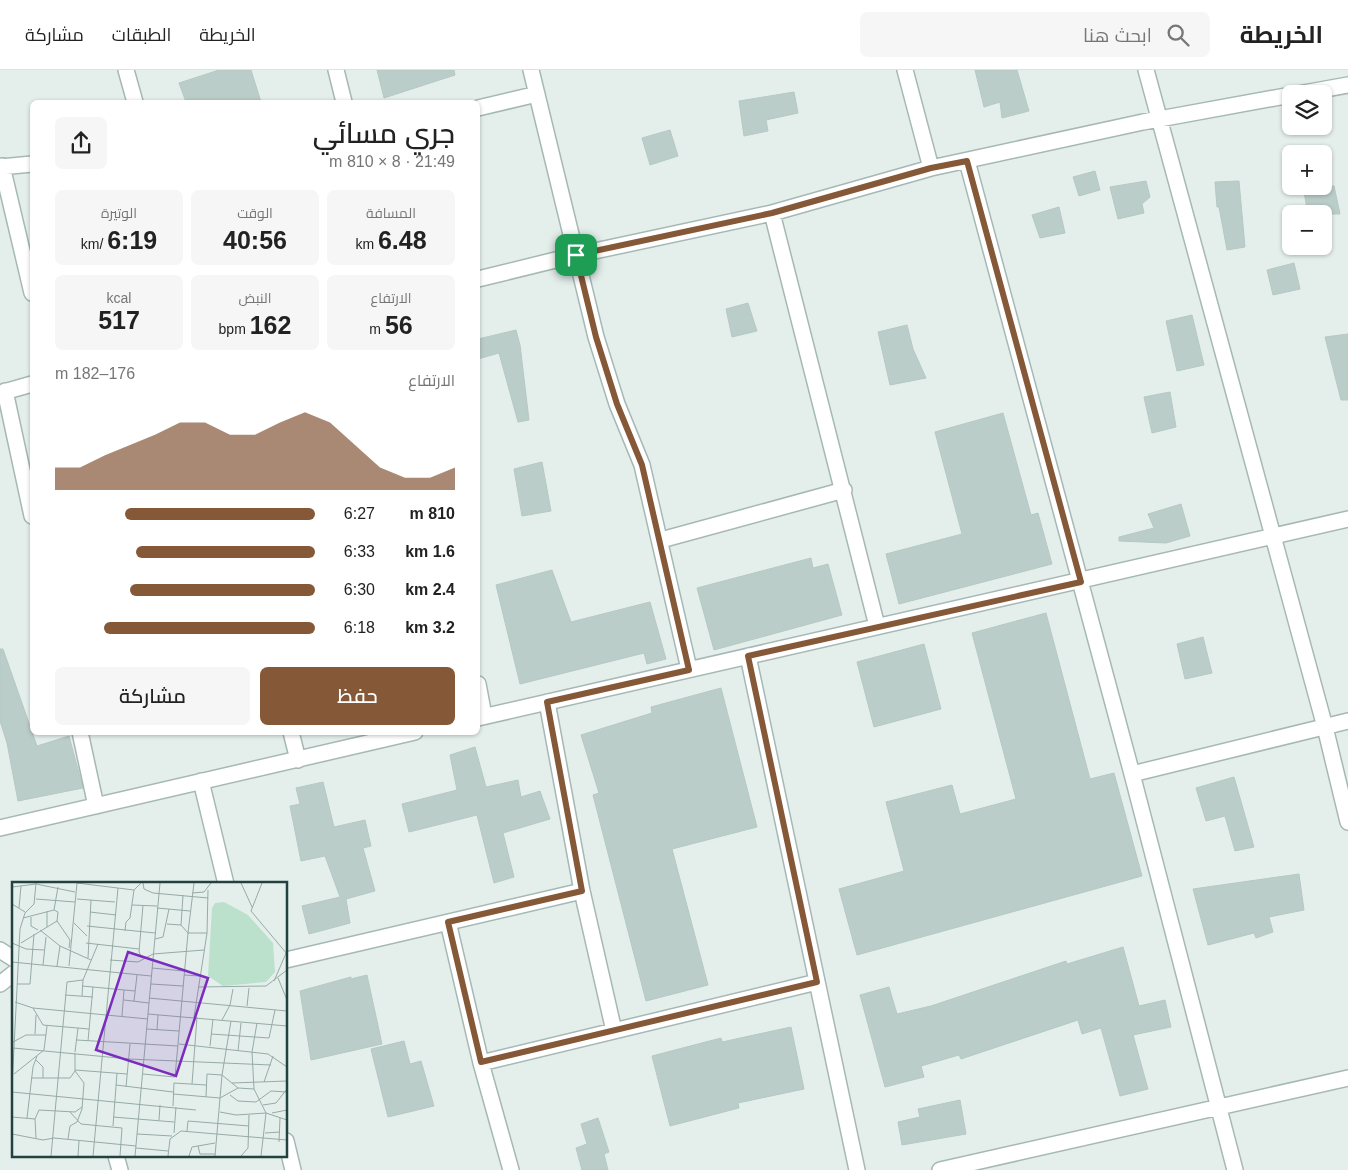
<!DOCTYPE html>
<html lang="ar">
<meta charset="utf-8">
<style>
:root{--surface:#fff;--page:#f6f6f6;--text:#222;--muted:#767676;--line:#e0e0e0;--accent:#855838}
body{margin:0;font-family:Helvetica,Cairo,sans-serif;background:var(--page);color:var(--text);direction:rtl;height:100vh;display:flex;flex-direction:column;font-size:19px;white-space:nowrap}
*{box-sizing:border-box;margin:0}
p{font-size:16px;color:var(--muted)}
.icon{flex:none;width:28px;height:28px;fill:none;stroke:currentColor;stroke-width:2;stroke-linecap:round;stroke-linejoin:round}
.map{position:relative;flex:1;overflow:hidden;direction:ltr}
.panel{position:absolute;left:30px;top:30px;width:450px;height:635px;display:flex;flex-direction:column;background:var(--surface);border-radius:8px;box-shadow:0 1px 4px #0004;direction:rtl}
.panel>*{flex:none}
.tools{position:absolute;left:1282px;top:15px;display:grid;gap:10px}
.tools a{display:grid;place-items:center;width:50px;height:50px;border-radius:8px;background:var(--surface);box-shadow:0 1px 4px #0004;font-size:25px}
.pin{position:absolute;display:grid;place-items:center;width:42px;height:42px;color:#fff;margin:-21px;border-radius:10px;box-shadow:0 2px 8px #0006}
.round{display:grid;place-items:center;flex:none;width:52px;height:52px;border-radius:8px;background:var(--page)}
.summary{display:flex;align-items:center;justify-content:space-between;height:85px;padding:0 25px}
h1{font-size:28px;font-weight:600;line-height:38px}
.metrics{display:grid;grid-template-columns:repeat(3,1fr);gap:8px;height:85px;padding:5px 25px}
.metrics div{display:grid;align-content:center;border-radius:8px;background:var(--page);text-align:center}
.metrics b{font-size:25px;font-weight:600}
.metrics small{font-size:14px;font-weight:400}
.metrics p{font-size:14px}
.chart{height:140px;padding:10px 25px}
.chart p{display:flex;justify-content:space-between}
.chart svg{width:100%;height:90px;margin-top:5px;fill:var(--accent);opacity:.7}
.button{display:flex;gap:10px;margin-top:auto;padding:10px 25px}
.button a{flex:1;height:58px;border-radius:8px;background:var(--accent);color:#fff;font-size:20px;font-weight:600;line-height:58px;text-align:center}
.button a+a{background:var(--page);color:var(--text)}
ul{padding:0 25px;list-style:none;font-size:16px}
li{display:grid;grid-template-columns:80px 60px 1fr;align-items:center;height:38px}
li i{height:12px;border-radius:6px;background:var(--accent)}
header{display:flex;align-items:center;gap:30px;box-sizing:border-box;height:70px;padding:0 25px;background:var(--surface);border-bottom:1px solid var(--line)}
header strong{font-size:24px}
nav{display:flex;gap:28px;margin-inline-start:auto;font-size:18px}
.search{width:350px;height:45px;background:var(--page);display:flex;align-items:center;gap:12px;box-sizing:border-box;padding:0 18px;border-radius:8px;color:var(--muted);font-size:19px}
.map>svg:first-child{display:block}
.building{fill:#bbcdc8;stroke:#b5c9c4}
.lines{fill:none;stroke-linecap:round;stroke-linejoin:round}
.minor-casing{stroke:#a6b8b5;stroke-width:18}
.minor{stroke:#fff;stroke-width:15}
.route-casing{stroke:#fff;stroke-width:10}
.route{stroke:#855838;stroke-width:6}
.inset-road{fill:none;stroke:#96aaa7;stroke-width:1}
.view{fill:#7b2cbf;fill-opacity:0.15;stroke:#7b2cbf;stroke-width:2.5}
.inset-edge{fill:none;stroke:#21423f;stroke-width:2.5}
</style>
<header>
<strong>الخريطة</strong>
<div class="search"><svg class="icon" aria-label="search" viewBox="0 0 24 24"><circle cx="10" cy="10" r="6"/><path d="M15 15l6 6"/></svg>ابحث هنا</div>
<nav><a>الخريطة</a><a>الطبقات</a><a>مشاركة</a></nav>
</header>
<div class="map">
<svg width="1348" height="1100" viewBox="0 0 1348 1100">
<rect width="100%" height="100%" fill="#e4efec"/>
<path class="building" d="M219,0H251L261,32H186L179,13Z
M377,0H454L455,5L384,28Z
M975,0H1017L1029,41L1002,48L1000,32L984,37Z
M794,22L798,43L766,50L768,61L744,66L739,31Z
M670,60L678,86L650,95L642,68Z
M1095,101L1100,120L1079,126L1073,107Z
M1146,111L1150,127L1142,134L1144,143L1118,149L1110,117Z
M1239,111L1245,177L1227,180L1219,137H1217L1215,112Z
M1303,116H1334L1340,144H1308Z
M1059,137L1065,163L1040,168L1032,145Z
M1294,193L1300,219L1273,225L1267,200Z
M748,233L757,261L732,267L726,239Z
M1192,245L1204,295L1177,301L1166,251Z
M907,255L913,279L926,308L890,315L878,262Z
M516,260L520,275L529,350L518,352L499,283L478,289V269Z
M1348,264V330H1341L1325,267Z
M1170,322L1176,357L1152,363L1144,327Z
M1003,343L1031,445L1038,443L1052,494L899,534L886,484L962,464L935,362Z
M542,392L551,441L522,446L514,399Z
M1181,434L1190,466L1166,473L1119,471V467L1154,458L1148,444Z
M811,488L813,498L828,494L842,545L714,580L697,518Z
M552,500L571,552L650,532L666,589L647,594L644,583L520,614L496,515Z
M1046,543L1090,709L1114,703L1142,806L857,885L839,819L904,801L886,732L952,715L960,744L1016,729L972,563Z
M1203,567L1212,603L1185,609L1177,574Z
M924,574L941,639L874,657L857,592Z
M0,579H3L37,676L69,666L83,718L18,731L7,673L0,651Z
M721,618L757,757L672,779L708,915L646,931L593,725L599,723L581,665L652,643L651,637Z
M475,677L486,717L518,710L521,727L540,721L550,749L503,763L514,807L494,813L477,745L409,762L402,734L457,720L450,685Z
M1234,707L1254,777L1235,781L1225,746L1206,751L1196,718Z
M323,712L334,757L365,750L371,776L363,778L375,821L346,829L350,853L309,864L302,836L340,827L325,786L301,791L290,736L300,734L296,718Z
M1299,804L1304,840L1269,847L1273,862L1256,868L1254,863L1208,875L1193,819Z
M1123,877L1139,936L1165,930L1171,957L1133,965L1148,1019L1120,1026L1101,958L1082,964L1078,950L961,989L959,985L921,996L924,1007L885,1017L860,925L889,917L897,944L931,936L1066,891L1067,894Z
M367,905L382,974L311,990L300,921L351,907V909Z
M791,957L804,1019L738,1033L739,1038L670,1056L652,986L721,968L722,972Z
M404,971L410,994L421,991L434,1036L388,1047L371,979Z
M960,1030L966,1064L902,1075L898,1052L920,1047L918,1039Z
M598,1048L609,1082L604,1084L608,1100H582L576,1078L587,1074L581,1054Z"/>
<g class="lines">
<g class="minor-casing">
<path id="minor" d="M126,0L135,32
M336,0L344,32
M531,0L596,267L617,334L642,395L689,599
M905,0L931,98
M1146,0L1325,657L1348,752
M1298,24L1348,15
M478,38L537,24
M967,91L1132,704L1235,1100
M2,96L32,223
M0,97L32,94
M772,143L877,556
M478,209L576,185L772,143L931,98L1143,52L1291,25
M5,321L32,446
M0,323L32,314
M661,470L844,420
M748,586L857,1100
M478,614L484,646
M547,632L582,821L614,961
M478,648L1348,449
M80,662L96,736
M291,662L298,690
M1132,704L1348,651
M201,711L226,814
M0,758L415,662
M448,852L481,993L511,1100
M0,880L14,889
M286,890L582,821
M0,914L14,903
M481,993L817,912
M286,1071L293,1100
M116,1086L120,1100
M940,1100L1348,1008"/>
</g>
<use href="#minor" class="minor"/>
</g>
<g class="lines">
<g class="route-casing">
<path id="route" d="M967,91L1081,512L748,586L817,912L481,992L448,852L582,821L547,632L689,600L642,395L617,334L596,267L576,185L772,143L931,98Z"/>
</g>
<use href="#route" class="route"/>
</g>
<g transform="translate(12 812)">
<rect width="275" height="275" fill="#e4efec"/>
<path d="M212,20L236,33L261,61L263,90L254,100L211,104L196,94L200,26L203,21Z" fill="#bbe1cc"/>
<path class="inset-road" d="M131,1L132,7L141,11L196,16M182,1L176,51H195M229,1L240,25M250,1L239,29L275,72M0,5L24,2L63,10M180,11L192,10L199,1M24,17L63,20M65,17L103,20M0,22L13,30M120,23L145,24M7,26L9,4M145,26L178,29M42,28L46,5M78,30L104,33M19,35V44L26,48M11,36L42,28L46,30L45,39L58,58L57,66M62,41L75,54M169,43L171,13M75,44L143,51M35,45V29M28,48L48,64L79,78M113,49L114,40L118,36L122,8M143,57L151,55L157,27M0,61L14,67L32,68M9,61L45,39M74,61L127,67M76,76L79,18M130,76L127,70L131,23M98,78L126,80L141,72L192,68M0,80L139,94M31,83L34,55M45,84L48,64M57,84L65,1L122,8L129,1M140,86L172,89M172,93L188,94M266,96L275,118M262,99L275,69M5,102H18L22,52M139,102L171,104M70,104L81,105L76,159M81,105L123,109M186,105L254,104L275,88M53,113L81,115M70,114L71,98L86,62M137,116L275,129M112,118L137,121M122,119L125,93M3,120L21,126L136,137M235,124L237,106M21,126L31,143L77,147M136,132L275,144M110,134L112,108M182,135L195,51L196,8M210,138L218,123L221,107M245,141L240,170L242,207L254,231L275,238M135,147L167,149M145,148L146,133M23,152L24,133M199,152L257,156L263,128M65,158L166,164M1,160L14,153H34M167,162L256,172L275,185M198,164L201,137M1,166L117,177L259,183M226,169L229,141M63,170L66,146M24,178L31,185V196M63,188L115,192M2,192L32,168L35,144M131,192L163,195L176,51L169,43L155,42M19,196H58L63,189V171M252,200L261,174M162,201L194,203M220,201L275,199M180,202L185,135M104,203L161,210M0,205L8,47L13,31L22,22L24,1M114,205L118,162M0,210L184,228M161,212L208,216L226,206M218,213L226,219L244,220L259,209L275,210M194,215L195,192L210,193L226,206L242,207M251,223L264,221L275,207M161,224L162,201M58,230L69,242L110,246L108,274M208,230L224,233L254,231L249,274M260,231L275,228M0,235L23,237M101,235L162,240M15,236L21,185L25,174M147,238L148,223M101,244L105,191M175,249L176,239L237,244M162,251L164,225M253,251L268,250M0,252L31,258L42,256L124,264M125,252L160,254M24,256L23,237L27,228L63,230L70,225M56,257L58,244L65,240L70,227L72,201L63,189M267,260L268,236M186,264L188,272H203M124,266L156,269M39,274L55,100L71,98M66,274L67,259M81,274L106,6M123,274L148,1M156,274L158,257L169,249L275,258M177,274L180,265L203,261M203,274L210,193L219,139M229,274L236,266L237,233"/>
<path class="view" d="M116,70L196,96L164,194L84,168Z"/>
<rect width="275" height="275" class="inset-edge"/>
</g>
</svg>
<div class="tools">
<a><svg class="icon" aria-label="layers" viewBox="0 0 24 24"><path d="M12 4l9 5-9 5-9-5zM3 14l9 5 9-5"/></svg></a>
<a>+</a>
<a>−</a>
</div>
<div class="pin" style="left:576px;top:185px;background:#1e9e55"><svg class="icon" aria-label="arrive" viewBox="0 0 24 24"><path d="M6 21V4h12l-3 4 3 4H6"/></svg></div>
<section class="panel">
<div class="summary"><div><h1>جري مسائي</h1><p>21:49 · 8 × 810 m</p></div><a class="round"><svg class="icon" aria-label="share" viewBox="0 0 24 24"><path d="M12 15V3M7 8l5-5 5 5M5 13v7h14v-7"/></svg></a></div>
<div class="metrics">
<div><p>المسافة</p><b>6.48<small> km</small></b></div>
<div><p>الوقت</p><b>40:56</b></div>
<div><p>الوتيرة</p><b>6:19<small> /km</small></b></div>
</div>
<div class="metrics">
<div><p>الارتفاع</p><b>56<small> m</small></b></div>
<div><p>النبض</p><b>162<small> bpm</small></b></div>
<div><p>kcal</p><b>517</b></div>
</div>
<div class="chart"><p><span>الارتفاع</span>176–182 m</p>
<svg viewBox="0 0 160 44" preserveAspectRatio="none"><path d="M0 44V33L10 33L20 27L30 22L40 17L50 11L60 11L70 17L80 17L90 11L100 6L110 11L120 22L130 33L140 38L150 38L160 33V44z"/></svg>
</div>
<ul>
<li><b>810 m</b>6:27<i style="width:73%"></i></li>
<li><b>1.6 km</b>6:33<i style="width:69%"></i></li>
<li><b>2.4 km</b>6:30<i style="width:71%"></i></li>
<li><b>3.2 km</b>6:18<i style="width:81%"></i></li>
</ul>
<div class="button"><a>حفظ</a><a>مشاركة</a></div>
</section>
</div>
